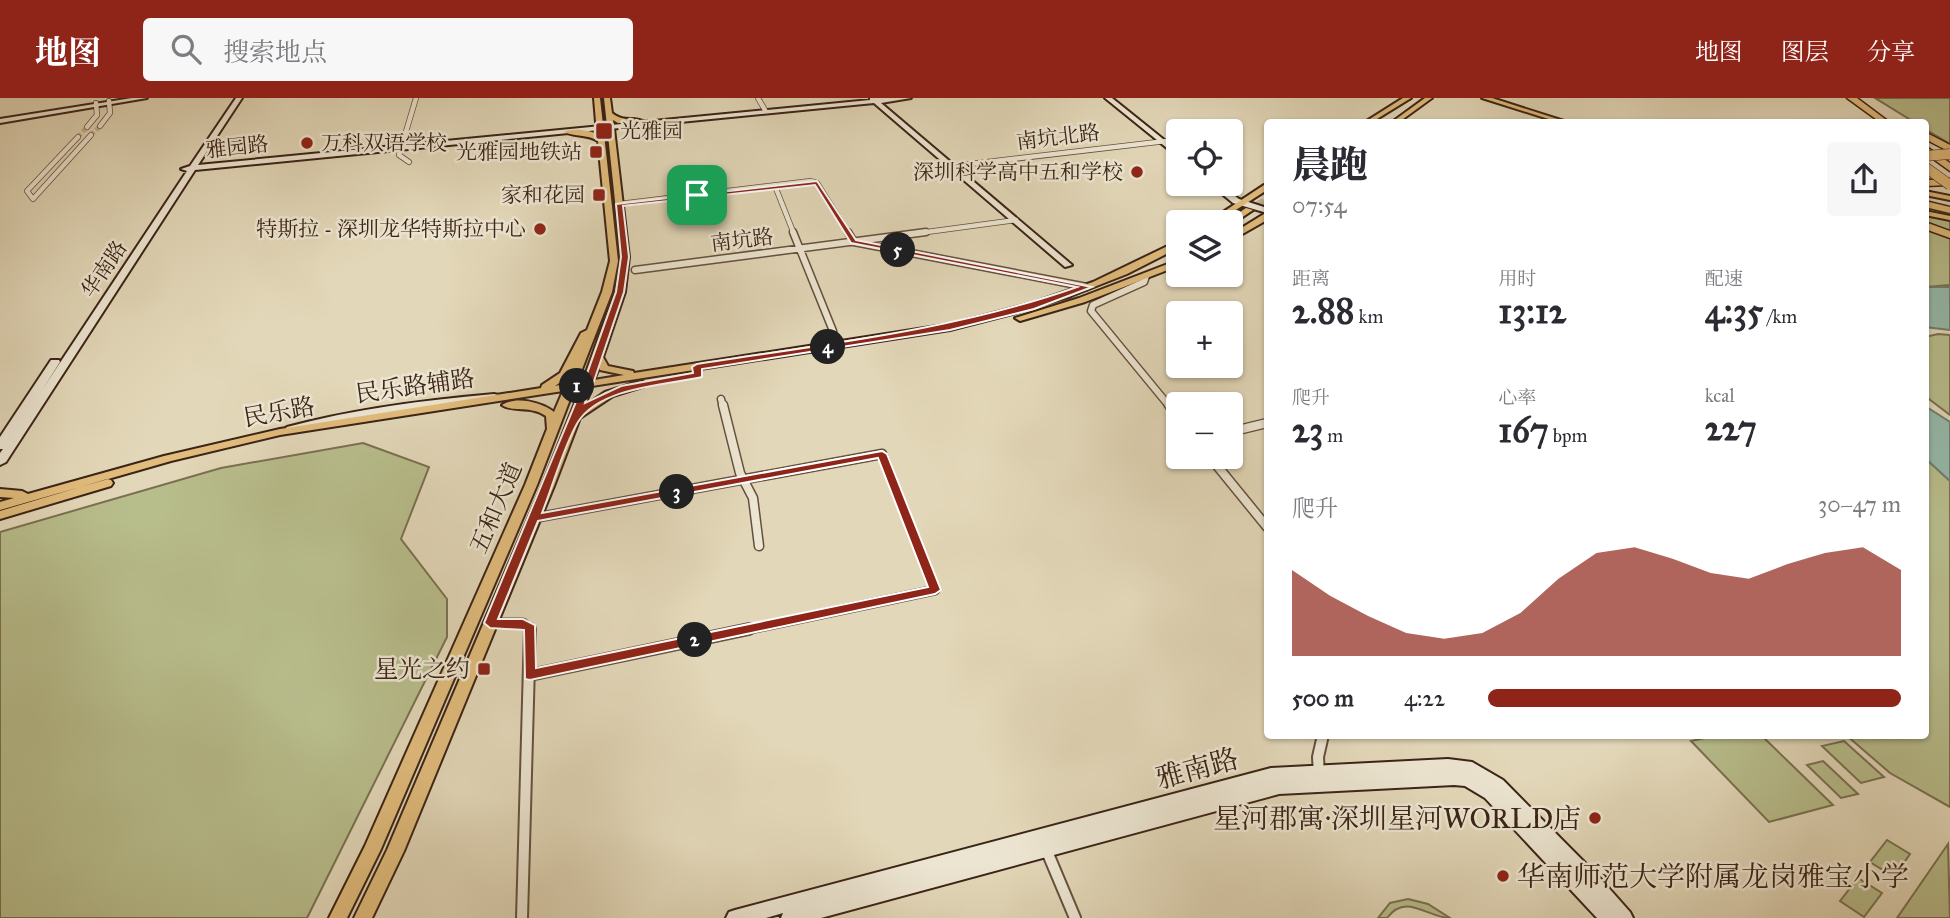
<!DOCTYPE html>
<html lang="zh">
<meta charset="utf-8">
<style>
:root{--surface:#fff;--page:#f7f7f7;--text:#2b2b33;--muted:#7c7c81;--accent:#8f2418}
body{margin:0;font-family:"IM FELL Great Primer","Noto Serif SC",serif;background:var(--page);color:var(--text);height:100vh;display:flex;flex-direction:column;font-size:26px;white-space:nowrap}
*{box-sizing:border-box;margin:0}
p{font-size:23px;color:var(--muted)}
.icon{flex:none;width:38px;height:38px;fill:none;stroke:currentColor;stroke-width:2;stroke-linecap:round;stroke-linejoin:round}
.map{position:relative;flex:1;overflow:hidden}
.side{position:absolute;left:1264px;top:21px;width:665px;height:620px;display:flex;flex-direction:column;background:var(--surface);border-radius:7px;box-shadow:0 2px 5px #0004}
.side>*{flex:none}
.tools{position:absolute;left:1166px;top:21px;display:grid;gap:14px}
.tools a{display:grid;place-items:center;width:77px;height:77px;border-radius:7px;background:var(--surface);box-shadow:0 2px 5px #0004;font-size:35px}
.pin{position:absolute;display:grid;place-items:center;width:60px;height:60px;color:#fff;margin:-30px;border-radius:14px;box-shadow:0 4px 10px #0006}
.km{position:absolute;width:35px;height:35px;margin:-18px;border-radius:50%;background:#222;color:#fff;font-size:19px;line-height:35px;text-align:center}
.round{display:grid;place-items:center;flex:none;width:74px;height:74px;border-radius:7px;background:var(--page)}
.overview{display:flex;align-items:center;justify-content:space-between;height:119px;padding:0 28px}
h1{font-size:38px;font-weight:800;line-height:52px}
.stats{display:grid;grid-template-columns:repeat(3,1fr);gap:10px;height:119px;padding:7px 28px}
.stats div{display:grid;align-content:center}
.stats b{font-size:35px;font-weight:800}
.stats small{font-size:19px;font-weight:400}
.stats p{font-size:19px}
.chart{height:196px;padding:14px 28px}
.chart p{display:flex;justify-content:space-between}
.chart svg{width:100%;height:126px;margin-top:7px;fill:var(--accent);opacity:.7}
ul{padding:0 28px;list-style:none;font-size:23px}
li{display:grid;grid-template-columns:112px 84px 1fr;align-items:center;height:52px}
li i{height:18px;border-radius:9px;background:var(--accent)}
header{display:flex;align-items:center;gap:42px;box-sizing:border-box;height:98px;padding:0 35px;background:var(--accent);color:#fff}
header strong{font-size:33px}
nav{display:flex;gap:38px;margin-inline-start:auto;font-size:24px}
.search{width:490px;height:63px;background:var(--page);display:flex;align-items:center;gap:18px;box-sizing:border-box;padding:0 24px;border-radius:7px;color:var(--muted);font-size:26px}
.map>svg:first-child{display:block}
.green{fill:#b8bd8c;stroke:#7a7051;stroke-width:2}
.water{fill:#95baab;stroke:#717e6f;stroke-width:2}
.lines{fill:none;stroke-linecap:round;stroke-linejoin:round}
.street-tunnel{stroke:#c1b398;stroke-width:4.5;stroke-dasharray:4.5 2.5;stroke-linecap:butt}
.primary-tunnel{stroke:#c1b398;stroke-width:7;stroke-dasharray:7 3.5;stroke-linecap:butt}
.street-far3-casing{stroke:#65503e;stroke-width:6}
.street-far2-casing{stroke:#65503e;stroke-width:9}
.street-far1-casing{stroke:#65503e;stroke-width:11}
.street-casing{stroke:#65503e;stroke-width:14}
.secondary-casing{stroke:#3b2316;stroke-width:4}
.primary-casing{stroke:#3b2316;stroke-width:4}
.highway-casing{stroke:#3b2316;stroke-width:3}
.street-far3{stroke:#ece5d1;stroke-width:4.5}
.street-far2{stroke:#ece5d1;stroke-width:6}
.street-far1{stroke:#ece5d1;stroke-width:8}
.street{stroke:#ece5d1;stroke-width:10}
.secondary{fill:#ece5d1;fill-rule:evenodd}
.primary{fill:#e1bc7c;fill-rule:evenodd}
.highway{fill:#e1bc7c;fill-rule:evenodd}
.highway-bridge-casing{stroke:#3b2316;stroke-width:11;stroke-linecap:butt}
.highway-bridge{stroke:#e1bc7c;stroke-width:10}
.route{fill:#8f2418;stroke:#fff;stroke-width:2;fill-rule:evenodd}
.poi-dot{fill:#8f2418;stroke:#ece5d1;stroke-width:2.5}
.labels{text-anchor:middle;stroke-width:5;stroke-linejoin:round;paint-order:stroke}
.far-poi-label{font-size:21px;fill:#3b2316;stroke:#ece5d1;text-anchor:end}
.far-street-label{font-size:21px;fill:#3b2316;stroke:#ece5d1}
.street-label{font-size:24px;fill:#3b2316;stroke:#ece5d1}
.poi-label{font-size:24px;fill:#3b2316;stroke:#ece5d1;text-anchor:end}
.near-street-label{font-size:28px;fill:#3b2316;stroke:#ece5d1}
.near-poi-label{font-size:28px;fill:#3b2316;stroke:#ece5d1;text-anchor:end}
</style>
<header>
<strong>地图</strong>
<div class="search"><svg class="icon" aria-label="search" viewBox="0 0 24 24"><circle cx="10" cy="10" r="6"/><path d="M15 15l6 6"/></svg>搜索地点</div>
<nav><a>地图</a><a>图层</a><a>分享</a></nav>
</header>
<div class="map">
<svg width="1950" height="820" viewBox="0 0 1950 820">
<rect width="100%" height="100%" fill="#e2d7b8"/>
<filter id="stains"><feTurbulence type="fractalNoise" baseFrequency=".00286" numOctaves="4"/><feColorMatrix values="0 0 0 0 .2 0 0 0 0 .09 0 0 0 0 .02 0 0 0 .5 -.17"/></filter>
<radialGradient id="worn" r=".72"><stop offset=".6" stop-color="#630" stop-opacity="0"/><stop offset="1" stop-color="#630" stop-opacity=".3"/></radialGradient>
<path class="green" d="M1875,0H1950V46L1925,31V24H1914Z
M1925,116L1950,122V187L1925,189Z
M1938,236L1950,237V317L1925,298V239Z
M363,345L429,369L401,441L447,501V539L307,820H0V434L221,370Z
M1925,360L1950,383V709L1890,675L1846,637H1925Z
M1718,637H1761L1833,707L1769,724L1691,643Z
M1844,643L1884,679L1861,685L1822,648Z
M1823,663L1858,696L1841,700L1807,667Z
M1887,742L1910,756L1894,779L1870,764Z
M1948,746L1950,820H1897Z
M1858,780L1882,795L1864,819L1840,803Z
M1408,801L1428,806L1450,820C1428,820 1406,794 1387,820H1378L1390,805Z"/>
<path class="water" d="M1925,189H1950V232L1925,229Z
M1925,308L1950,324V383L1925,360Z"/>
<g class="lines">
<path class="street-tunnel" d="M91,37L100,28
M78,39L87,29"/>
<path class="primary-tunnel" d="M1249,112L1267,101"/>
<g class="street-far3-casing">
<path id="street-far3" d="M758,0L765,12
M100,28L110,15L109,3
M87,29L97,17L96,5
M78,39L27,93L33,101L91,37
M409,64L399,57L416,0
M953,68L1166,43
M775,88L794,136
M619,106L811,83L817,85L849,136
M912,136L1016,122"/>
</g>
<g class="street-far2-casing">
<path id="street-far2" d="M793,134L833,233
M848,134L854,144L1087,189
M635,172L926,134
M1146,178L1144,184L1093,207L1091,213L1170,309
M721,301L723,309"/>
</g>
<g class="street-far1-casing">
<path id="street-far1" d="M723,307L740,375L753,400L759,448
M1169,307L1178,319
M1230,334L1267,325
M1210,359L1267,429
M534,420L882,356L935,492L741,533
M490,525H523L531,533"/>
</g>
<g class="street-casing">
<path id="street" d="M530,577L749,531
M1319,677L1318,659L1323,637
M1046,751L1075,820
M522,820L530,531"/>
</g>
<g class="secondary-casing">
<path id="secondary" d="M132,0H147L0,25V21Z
M236,0H242L198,67L870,2V0H911L881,5L1072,167L1065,169L874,5L195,72L6,364L0,367V355L3,351H0V339L51,262H59L60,264L42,292L187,73L181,71L190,68Z
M1105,0H1112L1178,53V59Z
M1210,86H1219L1239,101L1267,110V115L1233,105Z
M494,296L498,297L499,299L498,301L451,306L326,325L291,334L285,331L287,329C354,311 425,302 494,296Z
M1448,661L1472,664L1503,682L1599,779L1630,814L1633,820H1597L1485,700L1465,688L1454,687L1279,696L821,820H781L783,815L766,820H726L729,814L735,812L1271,670ZM1275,683L1112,727L1271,684Z"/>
</g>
<g class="primary-casing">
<path id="primary" d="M594,0H600L618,163L612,194L577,284L583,283L615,194L621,159L604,0H610L612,15C624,25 634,18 645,24L642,26L618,25L613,22L629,159L625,194L603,259L608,268L633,273L634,275L950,226L978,219L1035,204L1093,184L1178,143V150L1127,176L1071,198L1012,216L950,232L592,288L585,308L605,294L641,283L646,286L645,288L613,298L580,320L554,388L404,753L372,820H354L387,752L542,388L581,290L574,291L537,387L381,751L347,820H329L365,748L525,387L547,331L546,318C530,307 514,315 502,307C516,298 541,304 554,314L563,293L280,337L171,363L0,412V404L14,400L0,399V391L22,393L28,396L164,358L280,331L541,290L542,287L560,275L581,235L587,232L602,194L610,163L598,43C587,36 575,39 564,34C572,30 589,32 597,36ZM599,270L600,272L624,277L594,282ZM569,277L565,286L555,288L568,279Z
M1403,0H1411L1372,24H1365Z
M1425,0H1432L1399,24H1392Z
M1482,0H1492L1567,24H1558Z
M1264,87H1267V92L1217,124H1208Z
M1925,93L1950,98V102L1925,97Z
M1246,110L1253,112L1232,126L1225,124Z
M1925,113L1950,118V122L1925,117Z
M1264,116H1267V122L1230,143V137Z
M1178,162V168L1085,204L1020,223L1015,220L1079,200Z
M107,381L111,382L113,385L111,388L0,421V413Z"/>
</g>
<g class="highway-casing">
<path id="highway" d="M1847,0H1857L1889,24H1880Z
M1550,21L1554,24H1545L1546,22Z
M1925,34L1950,47V54L1925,41Z
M1925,48L1950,65V73L1925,55Z
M1950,81V87L1925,88V82Z
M1925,103L1950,109V115L1925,109Z
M1925,124L1950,133V140L1925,131Z"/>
</g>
<use href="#street-far3" class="street-far3"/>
<use href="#street-far2" class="street-far2"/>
<use href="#street-far1" class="street-far1"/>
<use href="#street" class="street"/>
<use href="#secondary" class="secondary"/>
<use href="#primary" class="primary"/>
<use href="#highway" class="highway"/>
<g class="highway-bridge-casing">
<path id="highway-bridge" d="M1925,58L1950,56
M1925,69L1950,87"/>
</g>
<use href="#highway-bridge" class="highway-bridge"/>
</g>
<path class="route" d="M817,83L856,142L1092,189L1034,211L950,232L702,271V279C666,287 600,289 578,324C565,345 552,390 542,415L882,353L887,356L941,492L935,496L530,582L525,581L524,532L490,530L484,525L578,299L568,300L563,297L569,286L584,284L616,194L621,159L616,106ZM815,87L851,145L1077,189C955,232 825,246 697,266L692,269L693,275L621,288L585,305L588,293H575L593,286L624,194L629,159L623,108ZM878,360L928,489L536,570L535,527L523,521H498L538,423Z"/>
<g class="poi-dot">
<rect x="595" y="24" width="18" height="18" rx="3.5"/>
<circle cx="307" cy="45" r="7"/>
<rect x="589" y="47" width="14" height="14" rx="3.5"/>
<circle cx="1137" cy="74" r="7"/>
<rect x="592" y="90" width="14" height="14" rx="3.5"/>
<circle cx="540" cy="131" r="7"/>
<rect x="477" y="564" width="14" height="14" rx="3.5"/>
<circle cx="1595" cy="720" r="7"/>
<circle cx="1503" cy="778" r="7"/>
</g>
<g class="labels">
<g class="far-poi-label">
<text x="620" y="40" text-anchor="start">光雅园</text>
<text x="321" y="52" text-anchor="start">万科双语学校</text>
<text x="582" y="61">光雅园地铁站</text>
<text x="1123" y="81">深圳科学高中五和学校</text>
<text x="585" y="104">家和花园</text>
<text x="526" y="138">特斯拉 - 深圳龙华特斯拉中心</text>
</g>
<g class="far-street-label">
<text transform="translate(1058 39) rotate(-7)" y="7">南坑北路</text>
<text transform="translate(237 49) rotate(-6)" y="7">雅园路</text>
<text transform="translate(742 142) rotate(-7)" y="7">南坑路</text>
<text transform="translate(104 171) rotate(-56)" y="7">华南路</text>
</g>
<g class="street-label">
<text transform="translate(415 288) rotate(-8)" y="8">民乐路辅路</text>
<text transform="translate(279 314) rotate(-10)" y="8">民乐路</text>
<text transform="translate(496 410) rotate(-67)" y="8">五和大道</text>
</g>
<g class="poi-label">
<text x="470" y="579">星光之约</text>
</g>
<g class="near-street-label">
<text transform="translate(1197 670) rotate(-15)" y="10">雅南路</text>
</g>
<g class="near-poi-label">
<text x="1581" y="730">星河郡寓·深圳星河WORLD店</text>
<text x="1517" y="788" text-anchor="start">华南师范大学附属龙岗雅宝小学</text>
</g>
</g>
<rect width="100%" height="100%" filter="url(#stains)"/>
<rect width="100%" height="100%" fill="url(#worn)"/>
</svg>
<div class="tools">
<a><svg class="icon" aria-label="locate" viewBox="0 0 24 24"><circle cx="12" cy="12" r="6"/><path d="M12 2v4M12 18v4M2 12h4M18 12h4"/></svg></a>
<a><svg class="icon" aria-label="layers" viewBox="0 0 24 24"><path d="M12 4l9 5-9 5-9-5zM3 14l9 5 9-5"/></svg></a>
<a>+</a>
<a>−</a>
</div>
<div class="pin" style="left:697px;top:97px;background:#1e9e55"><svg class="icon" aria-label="arrive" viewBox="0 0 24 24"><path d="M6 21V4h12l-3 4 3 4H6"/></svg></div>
<b class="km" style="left:577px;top:288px">1</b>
<b class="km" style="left:695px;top:542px">2</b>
<b class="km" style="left:677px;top:394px">3</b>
<b class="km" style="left:828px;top:249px">4</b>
<b class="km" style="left:898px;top:152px">5</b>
<section class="side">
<div class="overview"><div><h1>晨跑</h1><p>07:54</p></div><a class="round"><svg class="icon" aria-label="share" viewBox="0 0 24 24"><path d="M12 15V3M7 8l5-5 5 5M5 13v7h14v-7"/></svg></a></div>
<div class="stats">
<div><p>距离</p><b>2.88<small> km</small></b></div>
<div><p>用时</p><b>13:12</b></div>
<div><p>配速</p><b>4:35<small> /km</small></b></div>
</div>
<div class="stats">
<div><p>爬升</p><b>23<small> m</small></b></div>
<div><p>心率</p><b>167<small> bpm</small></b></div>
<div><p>kcal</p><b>227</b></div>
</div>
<div class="chart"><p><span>爬升</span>30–47 m</p>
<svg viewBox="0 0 160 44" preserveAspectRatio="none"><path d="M0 44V14L10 23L20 30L30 36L40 38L50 36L60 29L70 17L80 8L90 6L100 10L110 15L120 17L130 12L140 8L150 6L160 14V44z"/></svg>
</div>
<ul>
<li><b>500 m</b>4:22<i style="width:100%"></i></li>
</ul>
</section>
</div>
